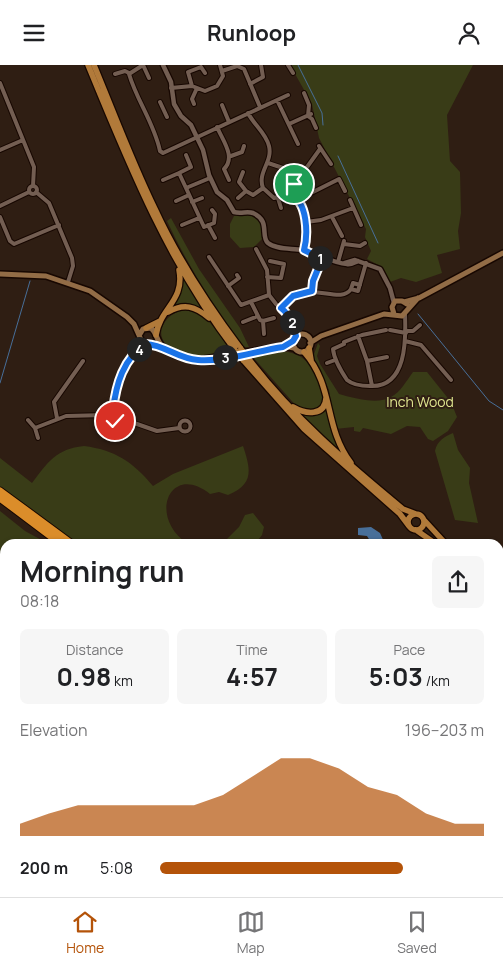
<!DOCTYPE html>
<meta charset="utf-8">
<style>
:root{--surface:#fff;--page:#f6f6f6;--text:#202124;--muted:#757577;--line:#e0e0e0;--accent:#b45309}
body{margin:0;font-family:Manrope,sans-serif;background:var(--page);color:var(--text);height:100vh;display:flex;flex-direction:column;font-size:19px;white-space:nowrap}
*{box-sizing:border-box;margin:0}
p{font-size:16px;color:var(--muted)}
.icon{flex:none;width:28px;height:28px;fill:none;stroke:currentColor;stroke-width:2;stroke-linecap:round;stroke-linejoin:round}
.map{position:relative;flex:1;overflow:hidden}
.drawer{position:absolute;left:0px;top:474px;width:504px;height:359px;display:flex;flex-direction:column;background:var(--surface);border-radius:15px 15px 0 0;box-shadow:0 1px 4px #0004}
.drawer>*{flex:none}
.pin{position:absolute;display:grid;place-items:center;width:42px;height:42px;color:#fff;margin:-21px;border:2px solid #fff;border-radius:50%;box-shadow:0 1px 5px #0007}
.km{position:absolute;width:25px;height:25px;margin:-12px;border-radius:50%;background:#222;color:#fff;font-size:14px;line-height:25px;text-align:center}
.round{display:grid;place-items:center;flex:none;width:52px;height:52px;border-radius:8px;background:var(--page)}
.summary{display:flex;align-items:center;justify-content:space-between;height:85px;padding:0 20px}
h1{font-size:28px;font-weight:700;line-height:38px}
.figures{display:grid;grid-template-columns:repeat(3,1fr);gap:8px;height:85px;padding:5px 20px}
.figures div{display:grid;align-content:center;border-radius:8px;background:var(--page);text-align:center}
.figures b{font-size:25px;font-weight:700}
.figures small{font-size:14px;font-weight:400}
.figures p{font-size:14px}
.chart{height:140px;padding:10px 20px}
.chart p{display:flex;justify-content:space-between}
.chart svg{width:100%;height:90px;margin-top:5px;fill:var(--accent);opacity:.7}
ul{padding:0 20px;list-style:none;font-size:16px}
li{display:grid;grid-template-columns:80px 60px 1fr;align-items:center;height:38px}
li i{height:12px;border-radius:6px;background:var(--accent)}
header{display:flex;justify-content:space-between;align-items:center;height:65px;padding:0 20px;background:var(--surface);font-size:22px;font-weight:700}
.tabs{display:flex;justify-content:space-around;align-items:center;height:70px;border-top:1px solid var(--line);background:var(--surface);font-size:14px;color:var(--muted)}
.tabs a{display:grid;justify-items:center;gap:2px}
.tabs .selected{color:var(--accent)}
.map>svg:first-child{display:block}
.green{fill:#393c17}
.water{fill:#486f99}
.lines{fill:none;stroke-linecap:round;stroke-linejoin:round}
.stream{stroke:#486f99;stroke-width:1}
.minor-casing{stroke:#170701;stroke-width:6}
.tertiary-casing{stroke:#170701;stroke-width:7}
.secondary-casing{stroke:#170701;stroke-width:8}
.primary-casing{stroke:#170701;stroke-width:8}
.motorway-casing{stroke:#170701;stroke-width:9}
.minor{stroke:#735e52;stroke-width:4}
.tertiary{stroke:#735e52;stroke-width:4.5}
.secondary{stroke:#926c46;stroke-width:5}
.primary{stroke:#b17a3a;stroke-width:5.5}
.motorway{stroke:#db8d2a;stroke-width:7}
.primary-bridge-casing{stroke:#170701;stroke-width:8;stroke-linecap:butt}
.primary-bridge{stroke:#b17a3a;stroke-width:5.5}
.route-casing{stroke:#fff;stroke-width:10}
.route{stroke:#1a73e8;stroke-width:6}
.labels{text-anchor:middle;stroke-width:4;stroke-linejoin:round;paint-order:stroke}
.park-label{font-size:14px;fill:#dfe68f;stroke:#2f1e13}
</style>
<header><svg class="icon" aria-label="menu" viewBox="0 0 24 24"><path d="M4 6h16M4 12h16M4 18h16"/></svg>Runloop<svg class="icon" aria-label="person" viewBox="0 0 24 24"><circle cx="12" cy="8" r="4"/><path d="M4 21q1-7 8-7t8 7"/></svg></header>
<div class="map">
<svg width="503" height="832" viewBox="0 0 503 832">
<rect width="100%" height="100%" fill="#2f1e13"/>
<path class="green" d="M290,0H473L447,50L450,96L460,107L461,148L458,166L460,184L437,190L442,208L416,217L401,213L390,217L382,202L367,194L371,186L365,172L366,164L319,73L312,39Z
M250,149L261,158L263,173L254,182L240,183L230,172V159L234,151Z
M171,153L199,204L240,263L249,282H244C214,242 188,201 167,156Z
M183,212L204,245L193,240L171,242L178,232Z
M185,244C208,247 219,269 231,287C215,291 196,294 180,288C150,277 159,251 185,244Z
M318,278L320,281L317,291L320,299L339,329C353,333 378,340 391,332C400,328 407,315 413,307H427L451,337L457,352L448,366L433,376L428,374L420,362L407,361L391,369L363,363L360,367L354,366V362L335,364L329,325L313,292Z
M279,286C309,287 314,306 324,330L320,342L312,346L298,343L253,292Z
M327,336L332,368L345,393L298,347L309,350Z
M453,368L458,385L470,403L469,418L478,458L455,455L435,386C437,376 444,372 453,368Z
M84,381C115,385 133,397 153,421L173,409L243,381C251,405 254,419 228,430L219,427L210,429C170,397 147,452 188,479H76L0,422V393L32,418C48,397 56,384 84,381Z
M0,446L25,466L49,479H5V542L0,533Z
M253,448L264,462L262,470L255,479H222L239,462L245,450Z"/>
<path class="water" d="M371,462L380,468L385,479H372L367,471L358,470V463Z"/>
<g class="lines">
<path class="stream" d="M298,0L322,48L323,60
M338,91L378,178
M418,249L489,336L503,345
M0,318L30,216
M503,578L500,606L503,617
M499,728L503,727
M499,747L503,762"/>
<g class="minor-casing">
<path id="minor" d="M143,0L129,9C137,36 154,58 160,86L163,88L288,30
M143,0L149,13
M288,0L293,8
M222,6L237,1L244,4L260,42
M115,9L125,6L129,8
M0,18L34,102L33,121
M250,19L263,12L261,0
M192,21L188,7L201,2L205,8
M171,23L192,21L205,26L217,21L223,11L220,0
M304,28L309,40L308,51L312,54L316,63
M277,35L298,79
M160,37L167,52
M194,39L192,34L197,23
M222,40L229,57
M248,48C254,60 266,68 269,81C273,97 257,107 263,123L274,133L288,130L296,134L306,157L304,185
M289,59L311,49
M217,62C223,76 236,92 224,104L229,115
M319,81L331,99
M320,84L297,116L307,126L311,128L339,114L345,126
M0,85L23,75
M186,90L191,102L179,108L186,123L210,113
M231,91L242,87L244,81
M268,98L283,103
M243,107L239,117L246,126L253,130L263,123
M163,115L179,108
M29 125a4 4 0 1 1 8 0a4 4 0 1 1-8 0Z
M186,123L204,162L214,158L215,149L212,145
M36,127L49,138L72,193L73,201L68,217
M290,130L297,116
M238,133L246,126
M278,133L281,143
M350,135L361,160
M176,136L189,130
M192,137L202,133
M0,141L29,127
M0,152L10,176L14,179L59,160
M332,152L342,171
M306,157L321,155L353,143
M182,160L199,153
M208,160L215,173
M344,179L360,181L365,178
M256,184L267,205L269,230
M209,192L241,240L269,230
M338,197L344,176
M267,212L281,213L284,199L270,196
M228,221L239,213L237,210
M351,224L353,218L360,220
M312,226L313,216L322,193
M269,230L276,239L287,248L299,270
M251,237L260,255L263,256L264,269
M281,243C304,209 339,242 351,224L358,226L366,198
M263,256L274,253
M243,257L258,251
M390,265L406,268
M406,266H413L420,260
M358,271L367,296L372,321
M405,276L421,280L451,315
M344,277L362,270L386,265
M344,279L333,284C334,295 341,306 347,315C353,320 362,321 370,321C407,323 406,274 405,249
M367,296L387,292
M327,298L335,295
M113,345C116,320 123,293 146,279
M106 351a6 6 0 1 1 12 0a6 6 0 1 1-12 0Z
M117,352L157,366L179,363
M57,353L54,337L83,296
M28,355L35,363L38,373
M179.5 361a5.5 5.5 0 1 1 11 0a5.5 5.5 0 1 1-11 0Z
M35,363L66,351L106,350"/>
</g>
<g class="tertiary-casing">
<path id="tertiary" d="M163,0L171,17L174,39L181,51L191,60L203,85L209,110L217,127L227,135L234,147C241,149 247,146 253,148C271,156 260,171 268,178C277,185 292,183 302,185C318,188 331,198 347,199C351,200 355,197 358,196
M345,198L355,195L380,204L390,223L394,238"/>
</g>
<g class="secondary-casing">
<path id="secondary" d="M0,209L46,211L90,226L127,252L134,259L142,277L161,281
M404,237L419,233L503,188
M394,249L392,242L395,236H402L407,239
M140,269L143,264L151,263C157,268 156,274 161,280C169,291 185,294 198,295L283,281L294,283
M293 278a9 9 0 1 1 18 0a9 9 0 1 1-18 0Z
M310,278L321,271L384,249L402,251L418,233"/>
</g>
<g class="primary-casing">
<path id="primary" d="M88,0C129,100 169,199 235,285
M94,0C114,48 132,97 155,144C178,194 208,240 241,284
M168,247C184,238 195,241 209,253
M146,263L160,256
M156,270C160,243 185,236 179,205
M309,283L311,295
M304,287C335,322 323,361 351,398
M248,293C292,351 347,398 403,444L416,449
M243,295L304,364L400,449L409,461
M293,342C305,349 325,352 326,333
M408 457a8 8 0 1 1 16 0a8 8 0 1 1-16 0Z
M424,455L446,479
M416,465L436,479
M499,525L503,528"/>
</g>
<g class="motorway-casing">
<path id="motorway" d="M0,426L72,479
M0,433L61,479
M499,797L503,800
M499,803L503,807
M499,809L503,812
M391,832L392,828
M400,832L402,828"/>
</g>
<use href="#minor" class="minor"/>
<use href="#tertiary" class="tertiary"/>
<use href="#secondary" class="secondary"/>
<use href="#primary" class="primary"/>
<use href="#motorway" class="motorway"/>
<g class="primary-bridge-casing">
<path id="primary-bridge" d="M241,284L248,293
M235,285L243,295"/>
</g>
<use href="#primary-bridge" class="primary-bridge"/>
</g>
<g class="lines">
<g class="route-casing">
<path id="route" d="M115,356L118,352L113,345C116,320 123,293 146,279C165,280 178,294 198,295C225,297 256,286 283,282L293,276L296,271C293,260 290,250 281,243L293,231L312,226L313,216L322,194L304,185C308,170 308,136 290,130L294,119"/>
</g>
<use href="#route" class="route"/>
</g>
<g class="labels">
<g class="park-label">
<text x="420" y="342">Inch Wood</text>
</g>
</g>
</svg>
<div class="pin" style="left:294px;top:119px;background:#1e9e55"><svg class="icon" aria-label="arrive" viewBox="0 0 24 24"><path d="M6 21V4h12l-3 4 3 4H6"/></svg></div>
<div class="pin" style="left:115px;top:356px;background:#d93025"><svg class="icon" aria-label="check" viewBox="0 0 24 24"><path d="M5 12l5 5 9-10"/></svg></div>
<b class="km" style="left:320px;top:193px">1</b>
<b class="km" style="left:292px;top:257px">2</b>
<b class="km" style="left:225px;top:292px">3</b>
<b class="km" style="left:139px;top:284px">4</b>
<section class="drawer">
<div class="summary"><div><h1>Morning run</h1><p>08:18</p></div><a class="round"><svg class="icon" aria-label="share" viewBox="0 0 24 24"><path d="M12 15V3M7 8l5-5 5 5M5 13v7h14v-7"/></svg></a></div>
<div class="figures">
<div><p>Distance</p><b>0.98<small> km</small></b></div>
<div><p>Time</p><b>4:57</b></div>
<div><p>Pace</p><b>5:03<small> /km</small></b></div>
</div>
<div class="chart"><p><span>Elevation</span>196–203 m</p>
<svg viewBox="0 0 160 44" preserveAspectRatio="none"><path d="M0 44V38L10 33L20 29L30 29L40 29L50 29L60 29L70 24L80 15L90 6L100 6L110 11L120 20L130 24L140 33L150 38L160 38V44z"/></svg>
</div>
<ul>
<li><b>200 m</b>5:08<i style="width:75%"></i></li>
</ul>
</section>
</div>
<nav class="tabs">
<a class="selected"><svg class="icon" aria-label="home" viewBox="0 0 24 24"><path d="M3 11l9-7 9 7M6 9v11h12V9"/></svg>Home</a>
<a><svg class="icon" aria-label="map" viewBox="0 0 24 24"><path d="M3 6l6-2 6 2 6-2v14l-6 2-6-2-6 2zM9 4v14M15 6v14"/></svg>Map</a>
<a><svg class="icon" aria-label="saved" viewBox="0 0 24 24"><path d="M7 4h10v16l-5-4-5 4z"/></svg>Saved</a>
</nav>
